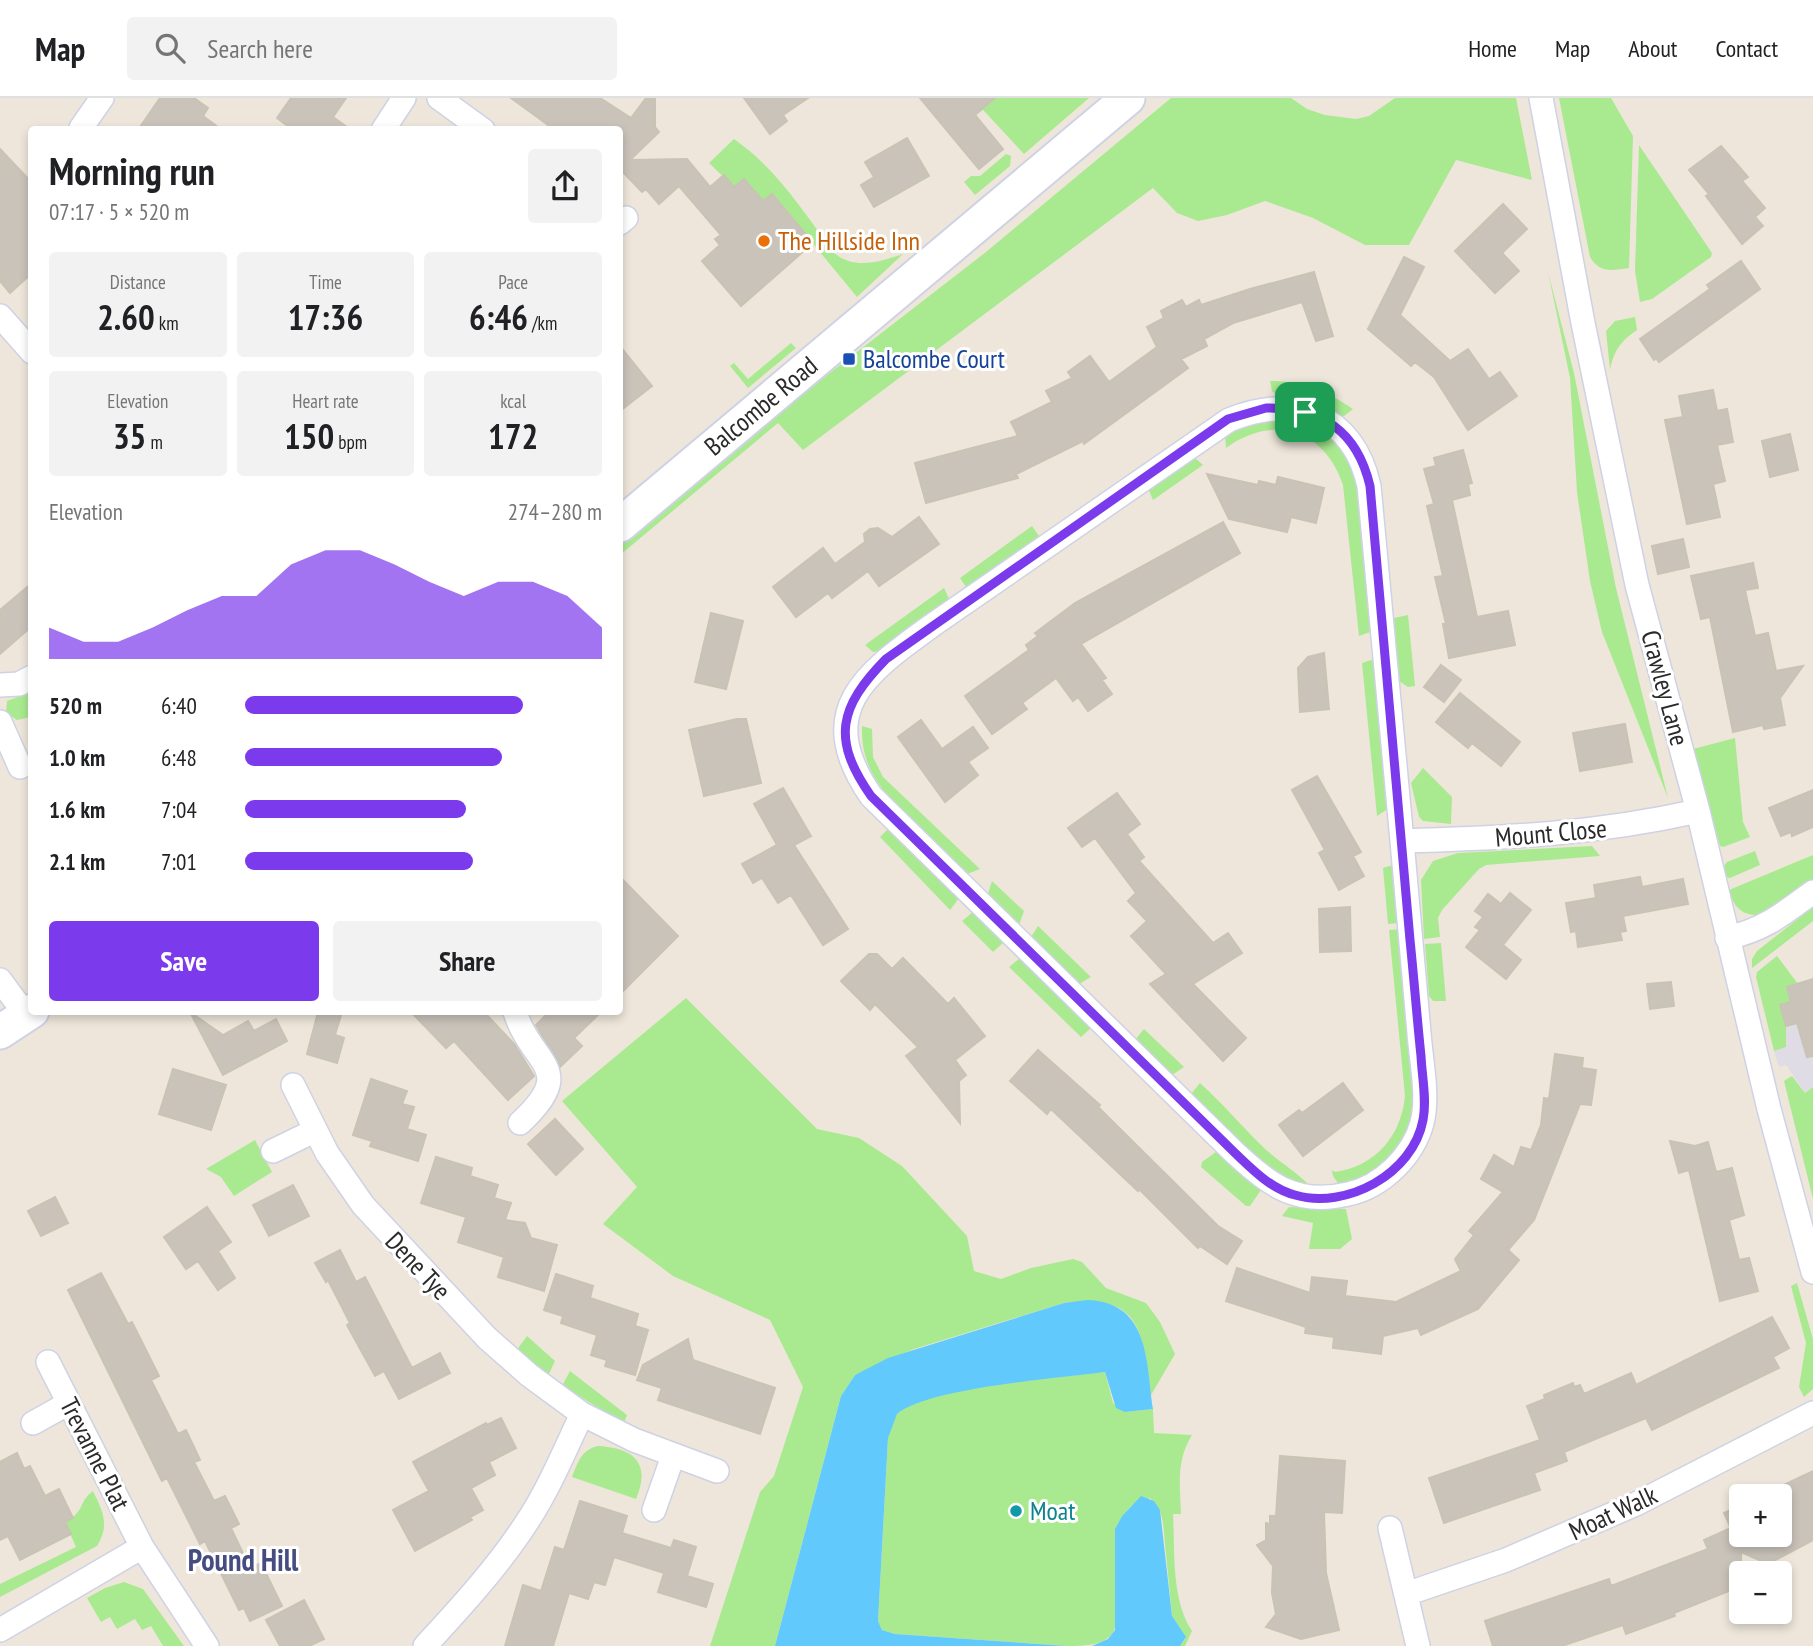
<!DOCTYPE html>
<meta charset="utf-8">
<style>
:root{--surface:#fff;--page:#f2f2f2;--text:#202124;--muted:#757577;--line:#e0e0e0;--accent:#7c3aed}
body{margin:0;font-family:"PT Sans Narrow",sans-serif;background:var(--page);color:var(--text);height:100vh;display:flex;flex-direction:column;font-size:26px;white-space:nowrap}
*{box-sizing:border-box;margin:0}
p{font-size:23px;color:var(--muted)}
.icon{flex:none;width:38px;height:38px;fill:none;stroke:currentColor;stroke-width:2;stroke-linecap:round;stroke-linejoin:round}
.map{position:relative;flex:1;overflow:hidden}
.side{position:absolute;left:28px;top:28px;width:595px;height:889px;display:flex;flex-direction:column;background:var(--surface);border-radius:7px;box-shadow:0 4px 10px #0003}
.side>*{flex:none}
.buttons{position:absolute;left:1729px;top:1386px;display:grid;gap:14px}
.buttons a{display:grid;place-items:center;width:63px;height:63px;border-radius:7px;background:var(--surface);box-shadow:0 4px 10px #0003;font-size:35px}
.pin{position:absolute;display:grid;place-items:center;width:60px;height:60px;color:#fff;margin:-30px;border-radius:14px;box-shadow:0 4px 10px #0006}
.round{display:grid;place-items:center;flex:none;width:74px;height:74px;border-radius:7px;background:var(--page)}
.overview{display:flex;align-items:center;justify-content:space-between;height:119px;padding:0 21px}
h1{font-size:38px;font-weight:600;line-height:52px}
.figures{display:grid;grid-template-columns:repeat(3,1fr);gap:10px;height:119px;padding:7px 21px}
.figures div{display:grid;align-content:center;border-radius:7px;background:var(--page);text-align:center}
.figures b{font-size:35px;font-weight:600}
.figures small{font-size:19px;font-weight:400}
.figures p{font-size:19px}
.chart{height:196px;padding:14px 21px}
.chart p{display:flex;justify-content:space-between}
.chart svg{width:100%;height:126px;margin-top:7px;fill:var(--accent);opacity:.7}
.primary-button{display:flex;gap:14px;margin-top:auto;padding:14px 21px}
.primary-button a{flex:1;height:80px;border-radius:7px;background:var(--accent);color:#fff;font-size:28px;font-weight:600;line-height:80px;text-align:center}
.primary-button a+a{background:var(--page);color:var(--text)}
ul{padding:0 21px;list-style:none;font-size:23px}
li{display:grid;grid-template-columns:112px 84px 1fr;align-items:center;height:52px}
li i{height:18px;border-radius:9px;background:var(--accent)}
header{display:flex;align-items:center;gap:42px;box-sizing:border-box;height:98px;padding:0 35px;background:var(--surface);border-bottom:2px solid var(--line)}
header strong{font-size:33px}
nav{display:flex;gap:38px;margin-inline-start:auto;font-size:24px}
.search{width:490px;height:63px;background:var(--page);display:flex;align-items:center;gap:18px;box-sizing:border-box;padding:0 24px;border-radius:7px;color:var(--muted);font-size:26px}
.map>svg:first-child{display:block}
.industrial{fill:#dfdce5}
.green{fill:#a9ea90}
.water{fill:#61c9fc}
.building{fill:#c9c3ba;stroke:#c9c3b4;stroke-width:2}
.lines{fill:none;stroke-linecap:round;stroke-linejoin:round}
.minor-casing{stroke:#cfd2e5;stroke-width:26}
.secondary-casing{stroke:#cfd2e5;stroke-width:37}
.minor{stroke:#fff;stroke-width:23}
.secondary{stroke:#fff;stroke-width:33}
.route-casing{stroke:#fff;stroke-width:14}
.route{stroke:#7c3aed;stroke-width:9}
.food-dot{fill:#e8710a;stroke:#fff;stroke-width:2.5}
.transit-dot{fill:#1a4fb4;stroke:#fff;stroke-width:2.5}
.culture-dot{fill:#0f9aa8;stroke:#fff;stroke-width:2.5}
.labels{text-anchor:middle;stroke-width:6;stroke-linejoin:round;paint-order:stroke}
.food-label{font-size:26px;fill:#c56008;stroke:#fff;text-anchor:start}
.transit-label{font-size:26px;fill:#164399;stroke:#fff;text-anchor:start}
.street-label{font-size:26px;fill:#2a2a2a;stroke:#fff}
.culture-label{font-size:26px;fill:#0d838f;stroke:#fff;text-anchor:start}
.quarter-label{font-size:30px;font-weight:bold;fill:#454c7f;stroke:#fff}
</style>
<header>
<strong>Map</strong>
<div class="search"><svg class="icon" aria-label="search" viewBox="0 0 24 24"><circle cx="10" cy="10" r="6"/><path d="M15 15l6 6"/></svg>Search here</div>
<nav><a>Home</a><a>Map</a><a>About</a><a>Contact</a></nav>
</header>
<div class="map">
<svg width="1813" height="1548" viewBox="0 0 1813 1548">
<rect width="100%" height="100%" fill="#eee6da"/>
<path class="industrial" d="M1813,897V989L1805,995L1786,967L1779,969L1774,953L1786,949L1780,907Z"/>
<path class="green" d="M972,0H988L991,4L995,0H1089L1024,56Z
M1171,0H1291L1307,11L1325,17L1356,21L1369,18L1395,0H1516L1532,82L1456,62L1409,147H1365L1313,120L1265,103L1227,117L1198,123L1177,115L1153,90L803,352L778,325L620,457V448L742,343L986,154Z
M1559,0H1611L1633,38L1629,170C1612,172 1600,176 1590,159Z
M734,41C777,71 803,113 834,155C855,172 879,164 903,156L857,199L772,96L763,103L744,81L734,89L709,65Z
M1639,47L1712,155L1711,159L1652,201L1640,204L1635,173Z
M1006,56L1011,58L1010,68L975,97L964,84L971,78H980Z
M1548,174L1574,275L1616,490L1668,700L1602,534L1590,483L1577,394L1570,280Z
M1635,219L1637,232C1621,243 1614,252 1610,272L1606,233L1615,223Z
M791,245L796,250L748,290L730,268L734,265L748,281Z
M1270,283C1302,283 1327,293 1353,311L1344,318H1337L1281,300L1272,293Z
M1273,321C1352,328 1358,368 1364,436C1367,468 1370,500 1373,533L1359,538L1343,387C1325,332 1273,315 1226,350L1225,337L1241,328Z
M1194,359L1203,367L1153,402L1148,390Z
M1032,428L1039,438L1036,444L966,489L960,480Z
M944,490L951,505L879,553L873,554L865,547Z
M1408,517L1415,588L1408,589L1399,583L1394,520Z
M1374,561L1389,710L1377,718L1362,565Z
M31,594V619L17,622L6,615L7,603Z
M862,628L872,631L873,659L883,679L980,771L967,776L883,692C868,672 861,653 862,628Z
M1735,640L1743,724L1750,739L1723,749L1720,748L1693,651Z
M1423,670L1452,699L1451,726L1423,723L1419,719L1411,685Z
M887,732H891L959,800L950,812L880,739Z
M1592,748L1600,758L1486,767L1479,771L1442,812L1438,820L1440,839L1424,841L1421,782L1433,763L1458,755Z
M1755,753L1760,767L1730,780L1727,779L1724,768L1727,764Z
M1813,757V783L1762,817C1742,818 1734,810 1729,792Z
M1396,766L1400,825L1388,826L1383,770Z
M992,783L1024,813L1019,827L988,796Z
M1813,809V823L1752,870V861L1757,853Z
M974,813L1004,844L993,854L962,823Z
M1038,828L1091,879L1079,886L1031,839Z
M1402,831L1416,1011L1404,1044L1376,1075L1340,1088L1333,1078L1332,1072L1335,1074C1376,1068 1401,1038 1405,998L1389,832Z
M1441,845L1446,903H1433L1429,898L1425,846Z
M1777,858L1798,886L1787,889L1791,904L1780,907L1786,928V949L1774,953L1756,879L1757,874Z
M1020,860L1092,929L1081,939L1009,869Z
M686,900L817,1031L859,1040L902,1068L967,1138L974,1173L1001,1181L1031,1170L1073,1161L1082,1164L1106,1190L1146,1205L1160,1224L1175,1256L1151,1297C1142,1233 1142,1195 1064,1205L914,1251L855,1277L841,1298L775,1548H710L760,1394L774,1378L803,1289L770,1222L673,1178L603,1126L637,1089L562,1003Z
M1144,931L1184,969L1172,977L1135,942Z
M1792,978L1805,995L1813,989V1101L1784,983Z
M1200,985C1222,1005 1240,1026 1261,1047C1277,1063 1295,1072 1311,1089C1262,1079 1225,1030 1191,996Z
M255,1042L272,1074L234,1098L221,1079L206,1071Z
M1216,1054H1220L1261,1092L1250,1108H1246L1201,1069L1202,1064Z
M1289,1109L1346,1111L1352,1141L1340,1151H1309L1313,1125L1282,1118Z
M1797,1185L1813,1241V1291L1804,1299L1799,1289L1806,1245L1791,1188Z
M527,1238L555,1263L548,1278L516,1253Z
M570,1273L627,1317L624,1325L562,1288Z
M1105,1274L1113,1305L1125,1314L1153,1311L1154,1335L1192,1337C1176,1363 1180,1386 1181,1416H1173C1175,1453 1171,1501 1192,1533L1185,1548H1180L1185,1541L1172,1518L1163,1425L1160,1412L1150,1400L1132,1407L1122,1418L1115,1431L1116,1526C1112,1548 1086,1548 1067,1548L895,1536L882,1532L878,1523L888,1340C890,1329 893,1318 902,1311C934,1289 1062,1279 1105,1274Z
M598,1348C635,1350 651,1366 636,1401L572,1379C578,1364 581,1352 598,1348Z
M93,1393C103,1414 110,1427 97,1448L0,1499V1486L76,1449L65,1424C86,1413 78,1404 93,1393Z
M124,1484L143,1491L184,1548H163L151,1528L142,1532L135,1521L117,1531L110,1519L101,1524L87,1500L105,1490Z"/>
<path class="water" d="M1087,1202C1150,1204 1146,1264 1153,1311L1125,1314L1116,1310L1105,1274C1061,1280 927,1290 897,1316L888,1340L878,1523L882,1532L895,1536L1067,1548H775L841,1298L855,1277L888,1260L1064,1205Z
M1141,1398L1154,1403L1160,1412L1172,1518L1186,1539L1180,1548H1092L1108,1541L1115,1532V1431L1122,1418Z"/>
<path class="building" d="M160,0H194L208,10L203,18L222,32H138Z
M291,0H346L333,19L351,32H293L277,20Z
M511,0H600L631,20L646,0H655V29L659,34L630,62L687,61L710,89L724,77L734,89L744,81L763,103L772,96L813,145L741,208L702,163L720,147L715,141L721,137L679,88L659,106L646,91L642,94L620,71V32H555Z
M744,0H808L783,17L787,23L770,36Z
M920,0H995L975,17L1003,51L979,71Z
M907,40L929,78L874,109L861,87L874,79L865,64Z
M1721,48L1748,79L1742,83L1765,110L1755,119L1763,128L1742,146L1706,98L1709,96L1689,72Z
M0,51L32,85V175L10,195L0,183Z
M1503,106L1527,131L1502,155L1519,173L1495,195L1455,153Z
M1404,159L1424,169L1400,217L1450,263L1468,251L1489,281L1500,274L1517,298L1468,332L1434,279L1415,264L1411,268L1368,231Z
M1741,163L1760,191L1659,264L1656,260L1654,262L1640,241L1710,191L1707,187Z
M1314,174L1333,238L1316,243L1302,204L1233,225L1204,241L1207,248L1181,261L1188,270L1084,346L1083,343L1016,376L1018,380L926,405L915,365L1018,338L1011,324L1052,304L1046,293L1072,280L1068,274L1090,258L1109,284L1157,249L1147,229L1164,220L1161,213L1182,202L1186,209L1199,202L1201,207L1250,191Z
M620,248L652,288L620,313Z
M1713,292L1717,313L1727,311L1733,344L1717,347L1725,383L1713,386L1720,419L1687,426L1665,322L1683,319L1679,298Z
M1790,336L1798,372L1770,379L1762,343Z
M1463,352L1472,385L1468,386L1470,397L1452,402L1477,519L1508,513L1515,547L1449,560L1443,526H1446L1435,479L1443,478L1427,408L1434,406L1424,371L1436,368L1434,360Z
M1207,376L1258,387L1259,383L1276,387L1278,379L1324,390L1316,425L1291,419L1287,434L1229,421Z
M919,419L939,446L879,488L868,473L832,500L828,495L796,519L773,489L823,450L835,466L865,444L864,436L870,431L878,430L892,439Z
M1223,424L1240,455L1081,546L1106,580L1102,582L1112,596L1088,613L1078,599L1073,603L1056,580L1022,605L1027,611L992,636L965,598L1029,552L1026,547L1038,538L1035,535L1075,505Z
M1683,441L1689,469L1658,476L1652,448Z
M1753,465L1758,490L1745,492L1755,538L1768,535L1776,573L1803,568L1780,600L1785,627L1764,631L1763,627L1733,634L1710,519L1701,521L1691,478Z
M32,485V528L0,556V512Z
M711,515L743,523L726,591L695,584Z
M1324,555L1329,611L1300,614L1298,570L1308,559Z
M1441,567L1461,582L1444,604L1424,589Z
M1460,595L1520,644L1501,668L1472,645L1468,650L1436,624Z
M737,621H746L761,685L704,698L689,632Z
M921,622L942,651L973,629L988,650L968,664L978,677L945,704L898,639Z
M1625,626L1632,664L1580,673L1573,635Z
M1317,678L1361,754L1353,758L1364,778L1339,792L1319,755L1325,752L1292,692Z
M783,690L811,738L794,747L848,831L823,847L791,797L778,805L762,780L753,785L742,766L777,747L754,706Z
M1813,692V729L1792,738L1791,734L1781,738L1769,710Z
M1117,695L1140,726L1127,736L1144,759L1139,763L1213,845L1228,835L1242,855L1193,886L1246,940L1223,963L1150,886L1166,876L1131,838L1147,823L1128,803L1136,795L1095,740L1082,749L1068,730Z
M620,779L678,838L620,896Z
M1640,779L1642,789L1683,781L1688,806L1623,818L1626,833L1620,834L1622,842L1578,849L1576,833L1571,834L1566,805L1596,800L1594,787Z
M1510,795L1531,812L1503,847L1521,862L1506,881L1466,849L1480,832L1475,829L1483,819L1475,813L1488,796L1501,806Z
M1350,809L1351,853L1320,854L1319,811Z
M869,856H877L892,871L903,860L948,906L954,900L985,938L955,962L966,977L959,983L960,1025L906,958L918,949L875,906L870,912L841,883Z
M1813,881V958L1807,959L1797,925L1786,928L1780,907L1791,904L1787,889Z
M1671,884L1674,908L1650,911L1647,886Z
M190,914L223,937L248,923L254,933L276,921L287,943L223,977Z
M318,914H342L335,937L344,940L337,965L307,956Z
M411,914H484L515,947L534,978L508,1002L454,943L446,950Z
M549,914H601L574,940L582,948L560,969L536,927Z
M1038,952L1100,1007L1098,1009L1218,1128L1242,1143L1227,1166L1200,1148L1198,1150L1139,1091L1138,1093L1051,1011L1047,1016L1010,983Z
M1555,956L1583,960L1582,970L1596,972L1591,1007L1580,1006L1534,1122L1508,1152L1519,1162L1478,1211L1421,1237L1418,1230L1383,1238L1381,1256L1333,1250L1334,1239L1305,1235L1306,1229L1226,1203L1237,1170L1310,1195L1312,1179L1347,1183L1345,1198L1396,1204L1461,1173L1455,1161L1474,1137L1469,1133L1503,1094L1481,1081L1494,1057L1514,1069L1521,1049L1531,1052L1541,1027L1544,1000L1549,1001Z
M173,971L226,987L211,1032L159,1016Z
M371,981L407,993L402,1006L414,1009L407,1031L426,1037L418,1063L370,1048L372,1043L353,1037Z
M1343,985L1363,1012L1303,1058L1279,1027L1299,1012L1302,1015Z
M555,1021L583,1051L556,1077L528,1046Z
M1670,1043L1695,1048L1708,1044L1716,1074L1732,1070L1744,1117L1729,1122L1739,1162L1749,1160L1758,1193L1720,1203L1689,1072L1679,1075Z
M436,1059L472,1070L470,1078L498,1087L494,1100L511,1105L505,1122L525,1125L531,1140L557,1147L544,1193L498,1179L504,1159L458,1144L466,1119L421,1105Z
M293,1087L309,1118L269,1138L253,1107Z
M55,1099L68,1125L41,1138L28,1113Z
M207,1109L231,1144L218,1153L235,1180L218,1192L198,1163L186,1171L164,1139Z
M340,1152L356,1184L365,1179L412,1270L440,1255L450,1275L399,1301L384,1273L375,1278L347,1227L350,1225L328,1182L326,1184L315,1165Z
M101,1175L128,1226L132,1224L159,1278L151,1282L178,1336L186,1332L200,1362L194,1364L214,1403L225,1398L239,1426L231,1430L250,1470L261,1465L282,1508L250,1523L244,1510L239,1512L205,1443L200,1446L167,1380L162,1383L68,1192Z
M556,1176L593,1188L590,1200L638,1216L635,1228L648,1232L635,1277L605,1268L607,1262L591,1257L597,1237L561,1225L563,1218L544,1212Z
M1772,1219L1789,1250L1773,1259L1779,1270L1652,1332L1646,1320L1564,1354L1567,1363L1534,1375L1540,1392L1444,1425L1429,1380L1540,1342L1527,1308L1545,1301L1544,1297L1573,1285L1574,1289L1580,1287L1584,1296L1631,1275L1636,1287Z
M688,1241L693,1262L775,1290L760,1336L658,1302L662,1290L637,1282L643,1267Z
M501,1320L516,1350L489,1364L495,1377L471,1390L483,1412L470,1419L472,1422L415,1453L393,1412L429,1393L413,1364L486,1325L487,1327Z
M17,1355L24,1371L30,1368L45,1398L59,1391L73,1420L65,1424L71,1436L20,1462L8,1438L0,1442V1364Z
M1280,1358L1345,1363L1342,1415L1324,1414L1326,1475L1339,1532L1301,1541L1266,1529L1276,1516L1272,1495L1273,1468L1257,1447L1266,1442V1425L1270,1426V1418H1276Z
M1813,1373V1442L1768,1466L1741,1454V1488L1674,1515L1675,1518L1626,1536L1623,1527L1562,1548H1493L1485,1523L1609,1481L1611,1488L1708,1451L1704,1442L1731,1430L1724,1415L1741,1407V1437H1780V1398H1760Z
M580,1403L627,1418L622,1435L671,1450L674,1442L696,1449L687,1478L713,1486L706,1509L658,1494L664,1475L614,1459L605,1487L594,1484L588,1501L569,1495L553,1548H505L523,1487L541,1493L555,1449L564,1452Z
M304,1502L324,1541L309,1548H280L266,1522Z"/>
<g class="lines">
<g class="minor-casing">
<path id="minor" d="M439,0L483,32
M1541,0L1583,225L1637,487L1698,713L1769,1011L1813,1174
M81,30L102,0
M383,32L404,0
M620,125L626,120
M0,218L32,254
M0,587L19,586L32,579
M0,624L20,669
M1402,743C1408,807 1413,871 1419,935C1421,963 1429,998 1422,1025C1413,1058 1382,1089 1348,1096C1297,1108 1271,1088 1235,1055L871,698C812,612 866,575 934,526L1229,322C1294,296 1353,315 1369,388L1402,743C1505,740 1596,736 1698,713
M1727,840C1764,832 1783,816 1813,794
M0,882L26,917
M515,914C532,968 579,970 520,1025
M293,987L327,1055L363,1107L487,1240L529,1277L582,1316C564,1354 548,1393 525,1427C496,1471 460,1510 425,1548
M273,1053L314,1033
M48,1264L142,1449L207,1548
M582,1316L634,1342L717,1373
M33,1325L69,1305
M654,1412L673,1358
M1390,1430L1418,1548
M1406,1496L1506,1462L1636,1406L1813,1315
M0,1532L142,1449"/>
</g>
<g class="secondary-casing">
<path id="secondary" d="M620,427L1128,0
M0,934L32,913"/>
</g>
<use href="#minor" class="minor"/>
<use href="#secondary" class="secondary"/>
</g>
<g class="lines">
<g class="route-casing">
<path id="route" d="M1266,310C1323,310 1357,333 1370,388C1383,539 1397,691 1410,842C1414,881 1417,920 1421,958C1422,979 1427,1002 1423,1022C1413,1076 1346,1112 1295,1097C1271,1091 1252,1071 1235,1055L871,698C831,641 839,609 886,561L1228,321Z"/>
</g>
<use href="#route" class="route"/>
</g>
<circle class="food-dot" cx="764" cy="143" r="7"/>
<rect class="transit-dot" x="842" y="254" width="14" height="14" rx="3.5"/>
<circle class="culture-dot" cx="1016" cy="1413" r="7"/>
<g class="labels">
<g class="food-label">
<text x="778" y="152">The Hillside Inn</text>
</g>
<g class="transit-label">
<text x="863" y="270">Balcombe Court</text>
</g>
<g class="street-label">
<text transform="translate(761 308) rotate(-40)" y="9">Balcombe Road</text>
<text transform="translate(1665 590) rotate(75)" y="9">Crawley Lane</text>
<text transform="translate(1551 735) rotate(-5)" y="9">Mount Close</text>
<text transform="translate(418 1168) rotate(47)" y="9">Dene Tye</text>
<text transform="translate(95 1356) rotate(63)" y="9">Trevanne Plat</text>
<text transform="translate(1613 1415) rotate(-25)" y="9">Moat Walk</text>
</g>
<g class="culture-label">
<text x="1030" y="1422">Moat</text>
</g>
<g class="quarter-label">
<text x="243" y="1473">Pound Hill</text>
</g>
</g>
</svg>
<div class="buttons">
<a>+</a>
<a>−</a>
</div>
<div class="pin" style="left:1305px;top:314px;background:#1e9e55"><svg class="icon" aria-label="arrive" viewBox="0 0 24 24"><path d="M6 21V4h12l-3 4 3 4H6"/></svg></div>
<section class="side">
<div class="overview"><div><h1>Morning run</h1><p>07:17 · 5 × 520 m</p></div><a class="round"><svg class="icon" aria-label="share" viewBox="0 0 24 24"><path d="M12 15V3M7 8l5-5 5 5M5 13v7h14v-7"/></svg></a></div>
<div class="figures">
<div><p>Distance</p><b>2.60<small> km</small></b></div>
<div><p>Time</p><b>17:36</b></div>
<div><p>Pace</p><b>6:46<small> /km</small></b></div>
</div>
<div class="figures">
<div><p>Elevation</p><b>35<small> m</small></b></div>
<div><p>Heart rate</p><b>150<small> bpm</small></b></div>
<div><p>kcal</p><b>172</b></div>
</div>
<div class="chart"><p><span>Elevation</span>274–280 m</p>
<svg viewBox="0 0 160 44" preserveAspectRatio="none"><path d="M0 44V33L10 38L20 38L30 33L40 27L50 22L60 22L70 11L80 6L90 6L100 11L110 17L120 22L130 17L140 17L150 22L160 33V44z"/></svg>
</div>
<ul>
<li><b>520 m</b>6:40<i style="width:78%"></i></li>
<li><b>1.0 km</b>6:48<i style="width:72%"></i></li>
<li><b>1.6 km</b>7:04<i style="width:62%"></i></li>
<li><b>2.1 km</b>7:01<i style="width:64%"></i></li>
</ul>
<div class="primary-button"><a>Save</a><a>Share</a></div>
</section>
</div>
